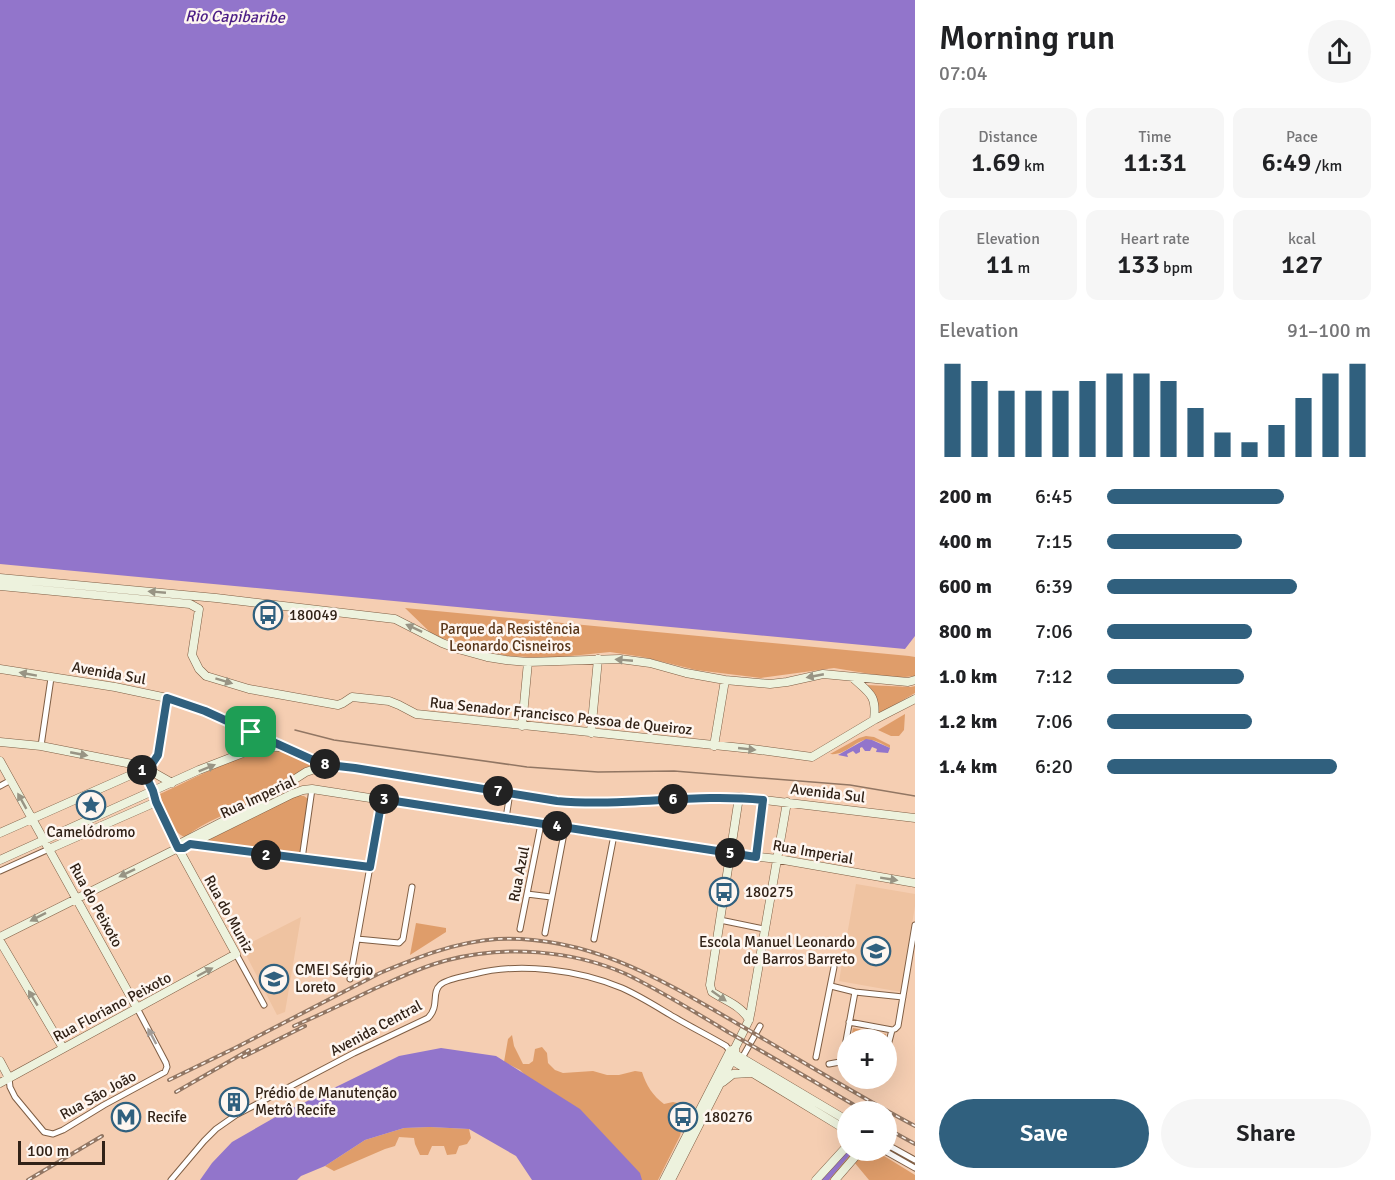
<!DOCTYPE html>
<meta charset="utf-8">
<style>
:root{--surface:#fff;--page:#f6f6f6;--text:#202124;--muted:#757577;--accent:#30607e}
body{margin:0;font-family:Signika,sans-serif;background:var(--page);color:var(--text);height:100vh;display:flex;flex-direction:column;font-size:22px;white-space:nowrap}
*{box-sizing:border-box;margin:0}
p{font-size:20px;color:var(--muted)}
.icon{flex:none;width:33px;height:33px;fill:none;stroke:currentColor;stroke-width:2;stroke-linecap:round;stroke-linejoin:round}
.map{position:relative;flex:1;overflow:hidden}
.panel{display:flex;flex-direction:column;background:var(--surface);width:480px}
.panel>*{flex:none}
.buttons{position:absolute;left:837px;top:1029px;display:grid;gap:12px}
.buttons a{display:grid;place-items:center;width:60px;height:60px;border-radius:50%;background:var(--surface);box-shadow:0 6px 24px #0002;font-size:30px}
.scale{position:absolute;left:18px;bottom:15px;width:87px;box-sizing:border-box;padding-left:6px;border:3px solid #312217;border-top:0;font-size:16px;line-height:21px;white-space:nowrap;color:#312217;-webkit-text-stroke:4px #fef6f0;paint-order:stroke}
.pin{position:absolute;display:grid;place-items:center;width:51px;height:51px;color:#fff;margin:-26px;border-radius:12px;box-shadow:0 3px 9px #0006}
.km{position:absolute;width:30px;height:30px;margin:-15px;border-radius:50%;background:#222;color:#fff;font-size:16px;line-height:30px;text-align:center}
.round{display:grid;place-items:center;flex:none;width:63px;height:63px;border-radius:32px;background:var(--page)}
.headline{display:flex;align-items:center;justify-content:space-between;height:102px;padding:0 24px}
h1{font-size:33px;font-weight:600;line-height:45px}
.metrics{display:grid;grid-template-columns:repeat(3,1fr);gap:9px;height:102px;padding:6px 24px}
.metrics div{display:grid;align-content:center;border-radius:12px;background:var(--page);text-align:center}
.metrics b{font-size:26px;font-weight:600}
.metrics small{font-size:16px;font-weight:400}
.metrics p{font-size:16px}
.chart{height:168px;padding:12px 24px}
.chart p{display:flex;justify-content:space-between}
.chart svg{width:100%;height:108px;margin-top:6px;stroke:var(--accent);stroke-width:6}
.cta{display:flex;gap:12px;margin-top:auto;padding:12px 24px}
.cta a{flex:1;height:69px;border-radius:36px;background:var(--accent);color:#fff;font-size:24px;font-weight:600;line-height:69px;text-align:center}
.cta a+a{background:var(--page);color:var(--text)}
ul{padding:0 24px;list-style:none;font-size:20px}
li{display:grid;grid-template-columns:96px 72px 1fr;align-items:center;height:45px}
li i{height:15px;border-radius:8px;background:var(--accent)}
main{display:flex;flex:1;min-height:0}
.map>svg:first-child{display:block}
.built{fill:#efc3a1}
.green{fill:#df9d6a}
.water{fill:#9275cb}
.lines{fill:none;stroke-linecap:round;stroke-linejoin:round}
.canal{stroke:#9275cb;stroke-width:6}
.street-casing{stroke:#7f5e44;stroke-width:7}
.secondary-casing{stroke:#7f5e44;stroke-width:9}
.street{stroke:#fff;stroke-width:5}
.secondary{stroke:#edf2dd;stroke-width:8}
.tram{stroke:#917663;stroke-width:1.5}
.rail-casing{stroke:#917663;stroke-width:4}
.rail{stroke:#fef6f0;stroke-width:1.5;stroke-dasharray:4.5;stroke-linecap:butt}
.oneway{fill:#989484}
.oneway2{fill:#a29c97}
.route-casing{stroke:#fff;stroke-width:12}
.route{stroke:#30607e;stroke-width:8}
.labels{text-anchor:middle;stroke-width:5;stroke-linejoin:round;paint-order:stroke}
.poi-label{font-size:15px;fill:#312217;stroke:#fef6f0;text-anchor:start}
.park-label{font-size:15px;fill:#58361a;stroke:#fef6f0}
.street-label{font-size:15px;fill:#312217;stroke:#fef6f0}
.water-label{font-size:16px;font-style:italic;fill:#4c1e86;stroke:#fef6f0}
</style>
<main>
<div class="map">
<svg width="915" height="1180" viewBox="0 0 915 1180">
<rect width="100%" height="100%" fill="#f5ceb2"/>
<path class="built" d="M856,884L915,894V906L901,992L839,981Z
M301,917L285,1012L277,1015L242,947Z"/>
<path class="green" d="M405,608L909,656L915,657V676L895,678L834,668L761,678L696,670L643,657L610,652L551,658L507,656L434,636Z
M866,685L911,687L915,686V693L879,714C879,700 875,695 866,685Z
M905,714L904,730L899,736H891L878,730Z
M866,736L874,737L890,745V748C884,745 878,741 871,740C857,737 847,756 830,754L859,738Z
M281,751L312,765L311,766C292,774 278,789 260,798C235,811 207,820 185,837C171,833 164,807 160,794C198,777 239,752 281,751Z
M294,796H304L308,799L301,848L300,852L297,855L203,843L202,842Z
M416,923L446,928V932L410,955Z
M853,1028L886,1034L885,1039H851Z
M512,1035L514,1046L523,1064H529L533,1061L535,1049L542,1047L547,1053L548,1063L555,1070L563,1073L593,1071L607,1075H619L635,1071L642,1072C646,1085 653,1096 664,1104L673,1102L681,1104L685,1115L680,1136L658,1180H637L534,1084L520,1070L504,1062L508,1039Z
M430,1127L469,1129L471,1138L467,1144L459,1146L456,1154L447,1155L444,1146H432L428,1155H420L415,1144L414,1138L399,1137L395,1146L385,1149L334,1171L325,1166L365,1140L404,1128Z
M848,1150L859,1151L833,1180H818Z
M863,1151H876L915,1175V1180H869L854,1162Z"/>
<path class="water" d="M0,0H915V636L905,649L0,564Z
M866,739L872,740L890,748L888,753L876,752L877,749L872,747L870,751H865L862,747L860,748V752L856,754L853,751L847,754L848,757L838,755Z
M441,1048L496,1056L580,1109L640,1173L642,1180H532L516,1156L469,1129L430,1127L404,1128L365,1140L325,1166L301,1176L297,1180H200L212,1163L232,1142L279,1115L399,1056Z"/>
<g class="lines">
<path class="canal" d="M825,1180L850,1150"/>
<g class="street-casing">
<path id="street" d="M41,746L51,678
M0,786L11,780
M506,818L510,793
M190,844L370,867
M756,857L763,800
M302,859L312,789
M0,871L49,849
M527,894L551,897
M720,920L764,929
M520,929L541,824
M545,933L565,828
M357,939L399,943L403,939L412,887
M594,939L614,835
M236,954L264,1005
M350,979L382,799
M831,986L855,992L903,997
M849,1022L892,1030
M886,1053L892,1030L895,1029L898,1026L915,925
M816,1057L834,967
M742,1058L760,1026
M829,1064L840,1062L843,1057L855,992
M9,1078L10,1087L15,1097L44,1132L53,1134L63,1130L104,1105L165,1072L167,1067L166,1063L137,1008
M886,1144L915,1160
M883,1150L915,1168
M171,1180L204,1141L216,1129L236,1115L354,1053L428,1018C440,1006 431,993 440,985C446,979 466,976 474,974C520,962 579,970 622,988C640,996 657,1007 674,1017C691,1027 709,1036 726,1046L730,1051"/>
</g>
<g class="secondary-casing">
<path id="secondary" d="M0,578L216,598L395,619L442,643L458,649L487,657L506,660L528,662L620,659L650,663L686,673L725,680L770,684L787,682L823,674L908,682L915,680
M0,586L190,604L199,609L192,655L199,669L206,676L249,689L338,705L343,703L352,697L389,701L399,705L416,714L752,749L812,757L874,720L915,699
M0,669L115,687L167,698L205,711L315,761L329,765L355,768L557,801L586,803L739,797L915,818
M852,677C869,693 877,694 874,720
M522,726L528,662
M591,733L598,659
M0,742L41,746L142,766L172,783
M714,746L725,680
M0,761L137,1008
M142,766L152,764L158,755L167,698
M739,797L710,985L712,992C724,1000 742,1006 749,1020
M0,833L142,770
M178,847L181,843L253,806L306,772L327,765
M49,849L156,802
M0,860L199,770L256,748L280,747
M0,937L178,848H184L191,844L292,794L303,790L312,789L731,854L778,859L915,883
M0,941L63,1048
M730,1051L848,1121
M728,1058L848,1131
M0,1061L9,1078
M723,1082L733,1074L750,1073
M0,1083L236,954L172,837L156,802L153,791L142,766
M664,1180L727,1057L730,1051L734,1049
M671,1180L732,1060L735,1054V1048L749,1020L751,1010L787,802
M816,1180L848,1145
M835,1180L861,1150"/>
</g>
<use href="#street" class="street"/>
<use href="#secondary" class="secondary"/>
<path class="tram" d="M295,730L334,740L527,767L598,772L674,771L850,785L915,796"/>
<g class="rail-casing">
<path id="rail" d="M294,1026C322,1014 349,1001 376,988C399,978 423,966 448,960C505,945 572,950 626,974C661,991 695,1012 728,1032C774,1058 820,1085 866,1112
M243,1057L305,1026
M169,1080L235,1048L380,973C418,957 456,942 497,939C589,935 662,980 738,1024C797,1058 855,1094 915,1126
M176,1092L249,1050
M886,1128L915,1144
M28,1180L102,1136"/>
</g>
<use href="#rail" class="rail"/>
</g>
<defs><path id="oneway-solid" d="M-6-.8H1V-3.2L6.5 0L1 3.2V.8H-6Z" transform="scale(1.5)"/></defs>
<g class="oneway">
<use href="#oneway-solid" transform="translate(157 592) rotate(-175)"/>
<use href="#oneway-solid" transform="translate(414 628) rotate(-155)"/>
<use href="#oneway-solid" transform="translate(624 660) rotate(-175)"/>
<use href="#oneway-solid" transform="translate(28 674) rotate(-170)"/>
<use href="#oneway-solid" transform="translate(815 676) rotate(169)"/>
<use href="#oneway-solid" transform="translate(224 681) rotate(17)"/>
<use href="#oneway-solid" transform="translate(747 749) rotate(6)"/>
<use href="#oneway-solid" transform="translate(79 754) rotate(11)"/>
<use href="#oneway-solid" transform="translate(207 768) rotate(-22)"/>
<use href="#oneway-solid" transform="translate(22 801) rotate(-119)"/>
<use href="#oneway-solid" transform="translate(127 873) rotate(154)"/>
<use href="#oneway-solid" transform="translate(889 879) rotate(9)"/>
<use href="#oneway-solid" transform="translate(38 917) rotate(153)"/>
<use href="#oneway-solid" transform="translate(205 972) rotate(-28)"/>
<use href="#oneway-solid" transform="translate(719 996) rotate(35)"/>
<use href="#oneway-solid" transform="translate(33 998) rotate(-121)"/>
</g>
<use class="oneway2" href="#oneway-solid" transform="translate(152 1036) rotate(-118)"/>
<g class="lines">
<g class="route-casing">
<path id="route" d="M167,698L205,711L315,761L329,765L355,768L557,801C626,807 694,793 763,800L756,857L382,799L370,867L190,844L184,848H178L156,802L153,791L141,766L152,764L158,755Z"/>
</g>
<use href="#route" class="route"/>
</g>
<defs>
<g id="bus-ring" transform="scale(1.5)"><circle r="9.5" fill="#fef6f0" stroke="#30607e" stroke-width="1.5"/><path d="M-5-6H5V4H4V6H2V4H-2V6H-4V4H-5ZM-3.5-4V0h7V-4ZM-3.5 1.2v1.5H-2V1.2ZM2 1.2v1.5H3.5V1.2Z" fill="#30607e"/></g>
<g id="sight-ring" transform="scale(1.5)"><circle r="9.5" fill="#fef6f0" stroke="#30607e" stroke-width="1.5"/><path d="M0-6L1.8-2.2L6-1.7L2.9 1.2L3.7 5.4L0 3.3L-3.7 5.4L-2.9 1.2L-6-1.7L-1.8-2.2Z" fill="#30607e"/></g>
<g id="school-ring" transform="scale(1.5)"><circle r="9.5" fill="#fef6f0" stroke="#30607e" stroke-width="1.5"/><path d="M0-5L7-2L0 1L-7-2ZM-4 1L0 2.5L4 1V4Q0 6-4 4Z" fill="#30607e"/></g>
<g id="building-ring" transform="scale(1.5)"><circle r="9.5" fill="#fef6f0" stroke="#30607e" stroke-width="1.5"/><path d="M-4-6H4V6H1V3H-1V6H-4ZM-2.5-4.3h1.7v1.8h-1.7ZM.8-4.3h1.7v1.8H.8ZM-2.5-1h1.7V.8h-1.7ZM.8-1h1.7V.8H.8Z" fill="#30607e"/></g>
<g id="metro-ring" transform="scale(1.5)"><circle r="9.5" fill="#fef6f0" stroke="#30607e" stroke-width="1.5"/><path d="M-5.5 5V-5H-3L0 0L3-5H5.5V5H3V-.5L0 4L-3-.5V5Z" fill="#30607e"/></g>
</defs>
<g fill-rule="evenodd">
<use href="#bus-ring" x="268" y="615"/>
<use href="#sight-ring" x="91" y="805"/>
<use href="#bus-ring" x="724" y="892"/>
<use href="#school-ring" x="876" y="951"/>
<use href="#school-ring" x="274" y="979"/>
<use href="#building-ring" x="234" y="1102"/>
<use href="#metro-ring" x="126" y="1117"/>
<use href="#bus-ring" x="683" y="1117"/>
</g>
<g class="labels">
<g class="poi-label">
<text x="289" y="620">180049</text>
<text x="91" y="837" text-anchor="middle">Camelódromo</text>
<text x="745" y="897">180275</text>
<text x="855" y="947" text-anchor="end">Escola Manuel Leonardo<tspan x="855" dy="17">de Barros Barreto</tspan></text>
<text x="295" y="975">CMEI Sérgio<tspan x="295" dy="17">Loreto</tspan></text>
<text x="255" y="1098">Prédio de Manutenção<tspan x="255" dy="17">Metrô Recife</tspan></text>
<text x="147" y="1122">Recife</text>
<text x="704" y="1122">180276</text>
</g>
<g class="park-label">
<text x="510" y="634">Parque da Resistência<tspan x="510" dy="17">Leonardo Cisneiros</tspan></text>
</g>
<g class="street-label">
<text transform="translate(109 673) rotate(10)" y="5">Avenida Sul</text>
<text transform="translate(561 716) rotate(6)" y="5">Rua Senador Francisco Pessoa de Queiroz</text>
<text transform="translate(828 793) rotate(7)" y="5">Avenida Sul</text>
<text transform="translate(258 797) rotate(-25)" y="5">Rua Imperial</text>
<text transform="translate(813 852) rotate(10)" y="5">Rua Imperial</text>
<text transform="translate(519 874) rotate(-79)" y="5">Rua Azul</text>
<text transform="translate(96 905) rotate(61)" y="5">Rua do Peixoto</text>
<text transform="translate(229 914) rotate(61)" y="5">Rua do Muniz</text>
<text transform="translate(112 1007) rotate(-28)" y="5">Rua Floriano Peixoto</text>
<text transform="translate(376 1028) rotate(-28)" y="5">Avenida Central</text>
<text transform="translate(98 1095) rotate(-29)" y="5">Rua São João</text>
</g>
<g class="water-label">
<text transform="translate(235 16) rotate(1)" y="6">Rio Capibaribe</text>
</g>
</g>
</svg>
<div class="buttons">
<a>+</a>
<a>−</a>
</div>
<div class="scale">100 m</div>
<div class="pin" style="left:251px;top:732px;background:#1e9e55"><svg class="icon" aria-label="arrive" viewBox="0 0 24 24"><path d="M6 21V4h12l-3 4 3 4H6"/></svg></div>
<b class="km" style="left:142px;top:770px">1</b>
<b class="km" style="left:266px;top:855px">2</b>
<b class="km" style="left:384px;top:799px">3</b>
<b class="km" style="left:557px;top:826px">4</b>
<b class="km" style="left:730px;top:853px">5</b>
<b class="km" style="left:673px;top:799px">6</b>
<b class="km" style="left:498px;top:791px">7</b>
<b class="km" style="left:325px;top:764px">8</b>
</div>
<section class="panel">
<div class="headline"><div><h1>Morning run</h1><p>07:04</p></div><a class="round"><svg class="icon" aria-label="share" viewBox="0 0 24 24"><path d="M12 15V3M7 8l5-5 5 5M5 13v7h14v-7"/></svg></a></div>
<div class="metrics">
<div><p>Distance</p><b>1.69<small> km</small></b></div>
<div><p>Time</p><b>11:31</b></div>
<div><p>Pace</p><b>6:49<small> /km</small></b></div>
</div>
<div class="metrics">
<div><p>Elevation</p><b>11<small> m</small></b></div>
<div><p>Heart rate</p><b>133<small> bpm</small></b></div>
<div><p>kcal</p><b>127</b></div>
</div>
<div class="chart"><p><span>Elevation</span>91–100 m</p>
<svg viewBox="0 0 160 44" preserveAspectRatio="none"><path d="M5 44V6M15 44V13M25 44V17M35 44V17M45 44V17M55 44V13M65 44V10M75 44V10M85 44V13M95 44V24M105 44V34M115 44V38M125 44V31M135 44V20M145 44V10M155 44V6"/></svg>
</div>
<ul>
<li><b>200 m</b>6:45<i style="width:67%"></i></li>
<li><b>400 m</b>7:15<i style="width:51%"></i></li>
<li><b>600 m</b>6:39<i style="width:72%"></i></li>
<li><b>800 m</b>7:06<i style="width:55%"></i></li>
<li><b>1.0 km</b>7:12<i style="width:52%"></i></li>
<li><b>1.2 km</b>7:06<i style="width:55%"></i></li>
<li><b>1.4 km</b>6:20<i style="width:87%"></i></li>
</ul>
<div class="cta"><a>Save</a><a>Share</a></div>
</section>
</main>
